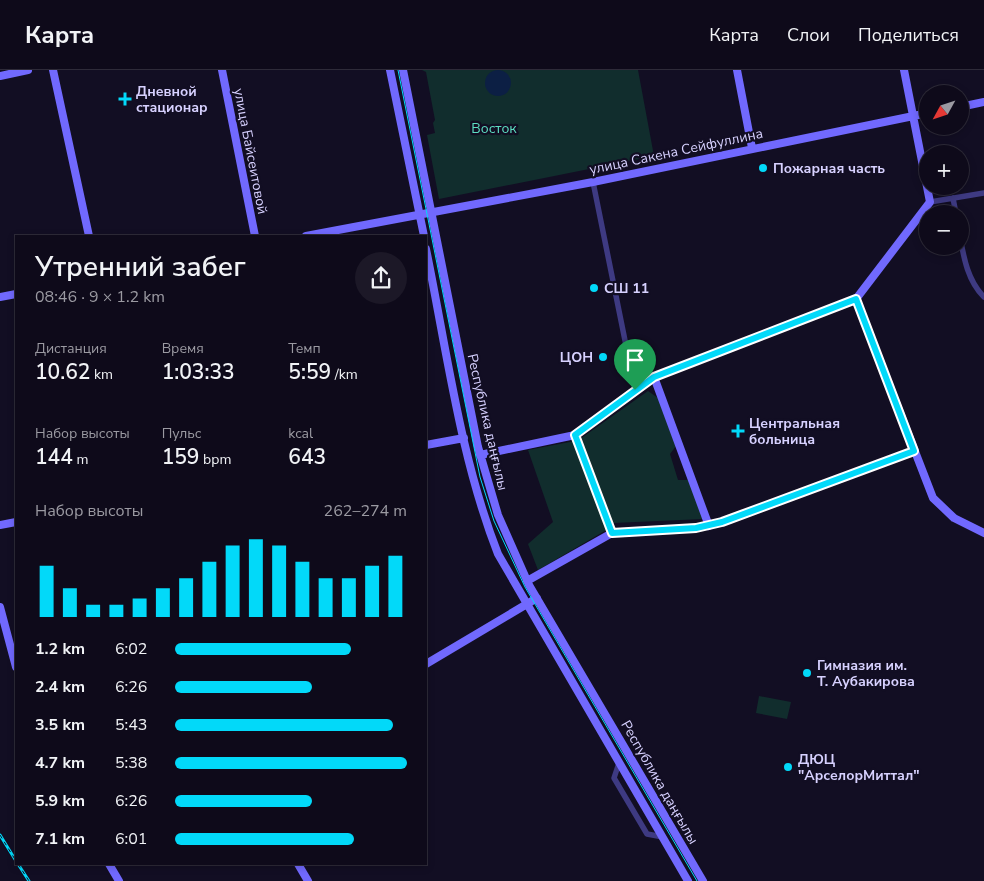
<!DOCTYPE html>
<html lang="ru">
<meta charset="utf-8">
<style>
:root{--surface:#0e0a1a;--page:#1c1827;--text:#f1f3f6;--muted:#9b9aa2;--line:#2e2b39;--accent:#02d9f9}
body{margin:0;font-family:"Nunito Sans",sans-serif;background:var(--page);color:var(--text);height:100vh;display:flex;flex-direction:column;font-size:19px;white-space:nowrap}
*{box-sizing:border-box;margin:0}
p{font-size:16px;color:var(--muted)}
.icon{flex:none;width:28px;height:28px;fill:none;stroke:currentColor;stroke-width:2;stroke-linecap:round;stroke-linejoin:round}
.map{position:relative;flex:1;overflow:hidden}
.sheet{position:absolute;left:15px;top:165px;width:412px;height:630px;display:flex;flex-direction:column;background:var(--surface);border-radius:0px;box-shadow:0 2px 8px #0003,0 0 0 1px var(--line)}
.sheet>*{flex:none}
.needle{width:32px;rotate:230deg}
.fabs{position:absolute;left:919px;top:15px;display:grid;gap:10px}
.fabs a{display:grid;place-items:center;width:50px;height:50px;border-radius:50%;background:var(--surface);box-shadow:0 2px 8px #0003,0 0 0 1px var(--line);font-size:25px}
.pin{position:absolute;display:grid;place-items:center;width:42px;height:42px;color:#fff;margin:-51px -21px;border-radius:50% 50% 50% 0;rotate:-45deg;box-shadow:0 0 5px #0007}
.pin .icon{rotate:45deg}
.round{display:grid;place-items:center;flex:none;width:52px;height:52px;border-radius:26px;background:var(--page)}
.head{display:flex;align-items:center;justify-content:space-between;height:85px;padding:0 20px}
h1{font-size:28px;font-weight:600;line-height:38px}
.stats{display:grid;grid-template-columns:repeat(3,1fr);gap:8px;height:85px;padding:5px 20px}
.stats div{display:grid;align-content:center}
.stats b{font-size:21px;font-weight:600}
.stats small{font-size:14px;font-weight:400}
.stats p{font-size:14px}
.chart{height:140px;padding:10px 20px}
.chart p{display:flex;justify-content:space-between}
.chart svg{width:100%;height:90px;margin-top:5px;stroke:var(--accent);stroke-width:6}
ul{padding:0 20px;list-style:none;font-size:16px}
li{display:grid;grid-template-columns:80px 60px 1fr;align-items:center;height:38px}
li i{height:12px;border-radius:6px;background:var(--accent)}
header{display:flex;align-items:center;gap:30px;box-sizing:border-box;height:70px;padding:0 25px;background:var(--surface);border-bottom:1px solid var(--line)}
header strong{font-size:24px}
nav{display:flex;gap:28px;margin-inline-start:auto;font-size:18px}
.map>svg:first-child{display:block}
.green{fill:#112d2d}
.water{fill:#0c1f44}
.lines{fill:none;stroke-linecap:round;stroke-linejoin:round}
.street{stroke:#3e3a82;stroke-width:5.5}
.secondary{stroke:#7169fe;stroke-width:8}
.tram{stroke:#02d9f9;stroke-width:1}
.rail-casing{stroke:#02d9f9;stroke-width:3}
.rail{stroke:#120e23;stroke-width:1;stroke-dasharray:4;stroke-linecap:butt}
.route-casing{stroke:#fff;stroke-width:10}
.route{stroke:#02d9f9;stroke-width:6}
.poi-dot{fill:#02d9f9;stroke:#120e23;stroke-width:2}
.labels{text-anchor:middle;stroke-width:4.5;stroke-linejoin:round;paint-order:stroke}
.poi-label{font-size:14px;font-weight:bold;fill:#d7d1ff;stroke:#120e23;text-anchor:start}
.park-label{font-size:14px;fill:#5ddec2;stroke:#120e23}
.street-label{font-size:14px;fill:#d7d1ff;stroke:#120e23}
</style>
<header>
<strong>Карта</strong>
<nav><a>Карта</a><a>Слои</a><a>Поделиться</a></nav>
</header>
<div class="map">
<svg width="984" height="811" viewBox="0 0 984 811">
<rect width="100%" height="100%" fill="#120e23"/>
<path class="green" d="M422,0H638L654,86L439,129L427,65L435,63L433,53L435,50L426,2Z
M648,321L658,328L676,376L670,384L678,410H689L703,449L613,453L580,369Z
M575,371L608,459L538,500L528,474L553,452L528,380Z
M759,626L791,632L787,649L756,643Z"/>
<path class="water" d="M485 13a13 13 0 1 1 26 0a13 13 0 1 1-26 0Z"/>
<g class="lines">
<path class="street" d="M593,112L635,320
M953,128L956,144
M930,132L984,123
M960,167C964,189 968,211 984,227
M575,365L612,463
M619,693L614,708L647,764L663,767"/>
<path class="secondary" d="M53,0L89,166
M222,0L255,166
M390,0L424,166
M403,0L478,377L498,445L529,515L703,811
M737,0L752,78
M904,0L930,132L856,229L933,428L954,448L984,463
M0,6L28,0
M960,37L984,32
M306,166L593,112L928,43
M426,179C447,281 460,387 498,484L688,811
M0,227L16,224
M654,307L709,456
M426,375L464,368
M480,385L575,365L654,307L856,229
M0,455L16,452
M527,511L612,463L696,458L722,452L914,381
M0,537L16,597
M426,594L537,528
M109,794L119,811
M298,794L308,811"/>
<path class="tram" d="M398,0L480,407L494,451L525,517L697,811"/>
<g class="rail-casing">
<path id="rail" d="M0,765L16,791
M18,794L29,811"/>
</g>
<use href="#rail" class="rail"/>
</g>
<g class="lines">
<g class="route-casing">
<path id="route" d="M856,229L914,381L722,452L696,458L612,463L575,365L654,307Z"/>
</g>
<use href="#route" class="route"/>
</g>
<g class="poi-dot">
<path d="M122.5 21.5h5v5h5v5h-5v5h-5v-5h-5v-5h5z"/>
<circle cx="763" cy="98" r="5"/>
<circle cx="594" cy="218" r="5"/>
<circle cx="603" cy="287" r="5"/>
<path d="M735.5 353.5h5v5h5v5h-5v5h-5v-5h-5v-5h5z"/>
<circle cx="807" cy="603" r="5"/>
<circle cx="788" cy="697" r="5"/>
</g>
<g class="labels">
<g class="poi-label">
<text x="136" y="26">Дневной<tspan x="136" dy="16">стационар</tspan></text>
<text x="773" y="103">Пожарная часть</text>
<text x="604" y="223">СШ 11</text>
<text x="593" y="292" text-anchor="end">ЦОН</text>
<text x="749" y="358">Центральная<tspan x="749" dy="16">больница</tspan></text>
<text x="817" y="600">Гимназия им.<tspan x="817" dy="16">Т. Аубакирова</tspan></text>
<text x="798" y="694">ДЮЦ<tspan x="798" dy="16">"АрселорМиттал"</tspan></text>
</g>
<g class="park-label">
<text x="494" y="63">Восток</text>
</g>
<g class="street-label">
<text transform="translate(251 81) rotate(79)" y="5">улица Байсеитовой</text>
<text transform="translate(676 81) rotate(-12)" y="5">улица Сакена Сейфуллина</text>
<text transform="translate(488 352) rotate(77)" y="5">Республика даңғылы</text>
<text transform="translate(660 712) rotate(60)" y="5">Республика даңғылы</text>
</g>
</g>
</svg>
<div class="fabs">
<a><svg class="needle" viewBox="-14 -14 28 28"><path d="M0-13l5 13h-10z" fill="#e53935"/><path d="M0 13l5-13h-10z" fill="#9b9aa2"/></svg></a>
<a>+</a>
<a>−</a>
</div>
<div class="pin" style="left:635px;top:320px;background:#1e9e55"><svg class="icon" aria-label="arrive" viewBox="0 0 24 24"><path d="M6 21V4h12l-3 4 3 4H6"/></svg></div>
<section class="sheet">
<div class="head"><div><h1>Утренний забег</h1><p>08:46 · 9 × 1.2 km</p></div><a class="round"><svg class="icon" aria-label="share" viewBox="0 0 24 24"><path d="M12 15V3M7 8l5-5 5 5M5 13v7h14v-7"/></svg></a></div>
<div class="stats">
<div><p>Дистанция</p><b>10.62<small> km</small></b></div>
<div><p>Время</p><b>1:03:33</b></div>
<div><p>Темп</p><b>5:59<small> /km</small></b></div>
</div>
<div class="stats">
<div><p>Набор высоты</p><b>144<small> m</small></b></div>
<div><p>Пульс</p><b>159<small> bpm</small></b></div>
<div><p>kcal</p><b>643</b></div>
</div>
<div class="chart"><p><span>Набор высоты</span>262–274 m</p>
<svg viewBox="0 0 160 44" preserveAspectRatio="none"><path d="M5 44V19M15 44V30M25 44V38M35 44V38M45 44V35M55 44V30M65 44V25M75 44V17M85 44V9M95 44V6M105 44V9M115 44V17M125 44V25M135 44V25M145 44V19M155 44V14"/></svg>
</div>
<ul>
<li><b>1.2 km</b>6:02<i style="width:76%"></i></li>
<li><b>2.4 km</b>6:26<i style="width:59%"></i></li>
<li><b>3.5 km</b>5:43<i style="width:94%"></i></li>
<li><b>4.7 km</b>5:38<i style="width:100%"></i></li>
<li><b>5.9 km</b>6:26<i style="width:59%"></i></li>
<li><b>7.1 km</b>6:01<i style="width:77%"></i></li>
</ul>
</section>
</div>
